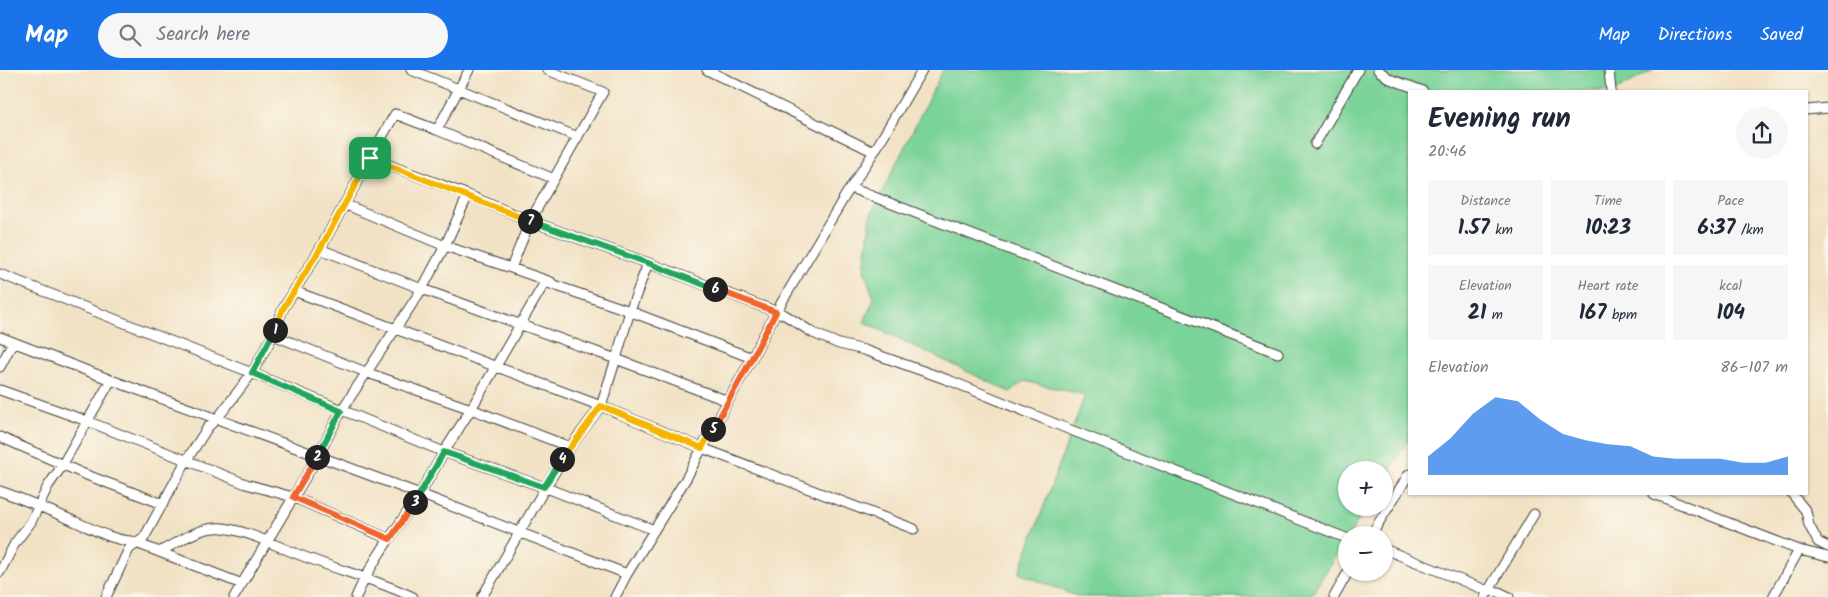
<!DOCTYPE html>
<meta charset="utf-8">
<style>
:root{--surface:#fff;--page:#f6f6f7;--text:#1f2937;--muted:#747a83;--accent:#1a73e8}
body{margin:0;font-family:Kalam,sans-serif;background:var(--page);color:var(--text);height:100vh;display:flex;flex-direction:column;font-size:19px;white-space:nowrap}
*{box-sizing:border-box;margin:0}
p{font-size:16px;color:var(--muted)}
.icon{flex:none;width:28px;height:28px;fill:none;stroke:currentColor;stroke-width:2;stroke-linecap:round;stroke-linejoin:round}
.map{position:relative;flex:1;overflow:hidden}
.drawer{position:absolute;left:1408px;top:20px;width:400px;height:405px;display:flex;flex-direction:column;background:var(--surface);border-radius:0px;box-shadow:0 1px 4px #0004}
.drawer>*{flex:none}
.fabs{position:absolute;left:1338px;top:391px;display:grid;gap:10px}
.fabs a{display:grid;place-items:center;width:55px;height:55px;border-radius:50%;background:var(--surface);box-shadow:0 1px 4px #0004;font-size:25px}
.pin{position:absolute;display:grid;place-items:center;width:42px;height:42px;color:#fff;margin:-21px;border-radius:10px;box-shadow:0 2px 8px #0006}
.km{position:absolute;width:25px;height:25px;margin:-12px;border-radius:50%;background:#222;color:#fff;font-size:14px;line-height:25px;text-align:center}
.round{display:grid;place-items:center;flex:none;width:52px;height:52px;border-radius:26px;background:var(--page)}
.head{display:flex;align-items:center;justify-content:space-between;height:85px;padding:0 20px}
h1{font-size:28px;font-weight:800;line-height:38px}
.figures{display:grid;grid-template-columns:repeat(3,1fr);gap:8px;height:85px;padding:5px 20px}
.figures div{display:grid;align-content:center;border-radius:0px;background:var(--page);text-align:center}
.figures b{font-size:21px;font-weight:800}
.figures small{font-size:14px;font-weight:400}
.figures p{font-size:14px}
.chart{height:140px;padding:10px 20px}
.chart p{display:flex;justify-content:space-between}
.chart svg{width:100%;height:90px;margin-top:5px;fill:var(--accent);opacity:.7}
header{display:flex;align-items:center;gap:30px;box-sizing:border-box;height:70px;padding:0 25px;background:var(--accent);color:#fff}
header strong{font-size:24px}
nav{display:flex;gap:28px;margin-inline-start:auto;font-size:18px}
.search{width:350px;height:45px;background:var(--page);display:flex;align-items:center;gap:12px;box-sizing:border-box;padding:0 18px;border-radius:28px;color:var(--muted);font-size:19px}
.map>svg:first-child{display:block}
.green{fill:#7ad399;stroke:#4b785a}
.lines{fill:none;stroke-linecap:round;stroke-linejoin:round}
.minor-casing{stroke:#3c3a35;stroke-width:11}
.minor{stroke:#fff;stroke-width:9}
.split-1-casing{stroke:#fff;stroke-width:10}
.split-2-casing{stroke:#fff;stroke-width:10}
.split-3-casing{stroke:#fff;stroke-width:10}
.split-4-casing{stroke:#fff;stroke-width:10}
.split-5-casing{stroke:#fff;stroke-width:10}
.split-6-casing{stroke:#fff;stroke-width:10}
.split-7-casing{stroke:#fff;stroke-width:10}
.split-8-casing{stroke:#fff;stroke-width:10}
.split-1{stroke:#f5b400;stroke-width:6}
.split-2{stroke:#22a559;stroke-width:6}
.split-3{stroke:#f0652b;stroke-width:6}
.split-4{stroke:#22a559;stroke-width:6}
.split-5{stroke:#f5b400;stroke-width:6}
.split-6{stroke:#f0652b;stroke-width:6}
.split-7{stroke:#22a559;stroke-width:6}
.split-8{stroke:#f5b400;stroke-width:6}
</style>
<header>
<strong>Map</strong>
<div class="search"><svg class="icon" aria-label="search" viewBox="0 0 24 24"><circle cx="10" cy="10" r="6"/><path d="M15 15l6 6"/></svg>Search here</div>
<nav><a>Map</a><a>Directions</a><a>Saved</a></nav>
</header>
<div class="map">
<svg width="1828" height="527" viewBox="0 0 1828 527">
<rect width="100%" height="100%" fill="#fbf7ec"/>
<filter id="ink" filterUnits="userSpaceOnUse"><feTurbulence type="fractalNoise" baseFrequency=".02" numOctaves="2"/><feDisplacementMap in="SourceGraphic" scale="10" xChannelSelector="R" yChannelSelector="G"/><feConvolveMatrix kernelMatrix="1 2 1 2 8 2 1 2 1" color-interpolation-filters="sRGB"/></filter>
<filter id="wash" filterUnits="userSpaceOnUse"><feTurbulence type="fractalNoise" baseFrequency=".0096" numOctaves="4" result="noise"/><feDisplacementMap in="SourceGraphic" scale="20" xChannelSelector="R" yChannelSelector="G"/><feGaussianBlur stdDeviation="1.12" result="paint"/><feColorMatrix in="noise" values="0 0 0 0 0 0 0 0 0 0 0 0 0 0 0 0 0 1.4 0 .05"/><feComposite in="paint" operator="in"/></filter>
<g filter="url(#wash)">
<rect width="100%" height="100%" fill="#f2e2c5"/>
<path class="green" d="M943,0H1653L1615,21H1409V369L1384,409V400H1346V438H1366L1310,527H1079L1019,503L1085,325L1024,311L1010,322L864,252L874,229L864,200L871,144Z"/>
</g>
<g filter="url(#ink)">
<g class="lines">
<g class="minor-casing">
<path id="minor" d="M411,0L578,67
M469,0L437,60L554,109
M547,0L603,22L530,151L648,193L785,245L813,263L839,274L864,280L951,311L1063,357L1346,468
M707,0L874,82
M1378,0L1390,9L1423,21
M1609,0L1611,21
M1806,40L1828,38
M1315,74L1358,0
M370,88L395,44L437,60
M851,118L1278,283
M344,134L445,176L468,125L370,88L320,179L422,219L445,176L511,198L530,151L468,125
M511,198L551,212
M0,204L252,303L444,382L544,417L654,460
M294,221L601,336L616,289L728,331
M624,239L752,288
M630,241L648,193
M0,267L111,310L60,399L48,416L31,452L15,473L0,502
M0,297L13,272
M111,310L318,386L341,341L422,219L616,289L630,241L545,212L471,339L570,377C539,426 512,477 482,527
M0,320L87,351L246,414L293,427L389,469
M0,367L84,404L163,434
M570,377L601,336L702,378L914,459
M0,421C26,430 51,441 76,452C93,459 112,470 131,471L242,514
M1654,424L1799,480L1773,527
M1792,424L1806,441L1809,455L1818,472L1828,477
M1371,465L1409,404
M1384,479L1488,521L1534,444
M1799,480L1828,487
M159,482C179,472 199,456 223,458C248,461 271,474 295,483C334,499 375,509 413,527
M106,527L129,479L144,468L186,391L208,357L217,349L252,303L273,265L283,239L320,179
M234,527L318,386L420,424L444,382L471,339L368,303L273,265
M356,527C372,490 398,457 420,424L627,504
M615,527L627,504L687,407L702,378L752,288L776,242L845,126L874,82L922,0
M1334,527L1348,502
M1485,527L1488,521L1499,522L1509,527"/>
</g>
<use href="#minor" class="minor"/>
</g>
</g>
<g class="lines" filter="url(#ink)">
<g class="split-1-casing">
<path id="split-1" d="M275,260L283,239L320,179L370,88"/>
</g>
<g class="split-2-casing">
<path id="split-2" d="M275,260L252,303L341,341L317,387"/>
</g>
<g class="split-3-casing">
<path id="split-3" d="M317,387L293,427L390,469L415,432"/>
</g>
<g class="split-4-casing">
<path id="split-4" d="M415,432L444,382L544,417L562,389"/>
</g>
<g class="split-5-casing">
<path id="split-5" d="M562,389L601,336L702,378L713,359"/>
</g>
<g class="split-6-casing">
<path id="split-6" d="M713,359L752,288L776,242L715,219"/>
</g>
<g class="split-7-casing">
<path id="split-7" d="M530,151L648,193L715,219"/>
</g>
<g class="split-8-casing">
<path id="split-8" d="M370,88L530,151"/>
</g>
<use href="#split-1" class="split-1"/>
<use href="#split-2" class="split-2"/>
<use href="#split-3" class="split-3"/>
<use href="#split-4" class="split-4"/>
<use href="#split-5" class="split-5"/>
<use href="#split-6" class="split-6"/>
<use href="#split-7" class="split-7"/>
<use href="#split-8" class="split-8"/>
</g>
</svg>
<div class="fabs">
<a>+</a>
<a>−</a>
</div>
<div class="pin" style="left:370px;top:88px;background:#1e9e55"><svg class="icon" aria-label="arrive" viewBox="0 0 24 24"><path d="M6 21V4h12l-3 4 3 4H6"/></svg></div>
<b class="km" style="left:275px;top:260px">1</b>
<b class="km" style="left:317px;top:387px">2</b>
<b class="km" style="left:415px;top:432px">3</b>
<b class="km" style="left:562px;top:389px">4</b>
<b class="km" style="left:713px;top:359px">5</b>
<b class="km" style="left:715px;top:219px">6</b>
<b class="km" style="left:530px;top:151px">7</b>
<section class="drawer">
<div class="head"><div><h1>Evening run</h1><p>20:46</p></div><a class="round"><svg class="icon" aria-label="share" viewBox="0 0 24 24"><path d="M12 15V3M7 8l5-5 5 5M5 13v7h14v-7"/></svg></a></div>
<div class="figures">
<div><p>Distance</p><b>1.57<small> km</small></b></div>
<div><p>Time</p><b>10:23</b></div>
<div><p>Pace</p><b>6:37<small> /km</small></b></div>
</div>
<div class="figures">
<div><p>Elevation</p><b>21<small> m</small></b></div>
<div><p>Heart rate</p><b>167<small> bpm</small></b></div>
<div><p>kcal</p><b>104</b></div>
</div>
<div class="chart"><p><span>Elevation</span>86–107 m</p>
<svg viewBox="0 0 160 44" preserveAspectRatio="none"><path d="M0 44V35L10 26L20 14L30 6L40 8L50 17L60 24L70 27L80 29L90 30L100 35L110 36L120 36L130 36L140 38L150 38L160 35V44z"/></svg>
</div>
</section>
</div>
